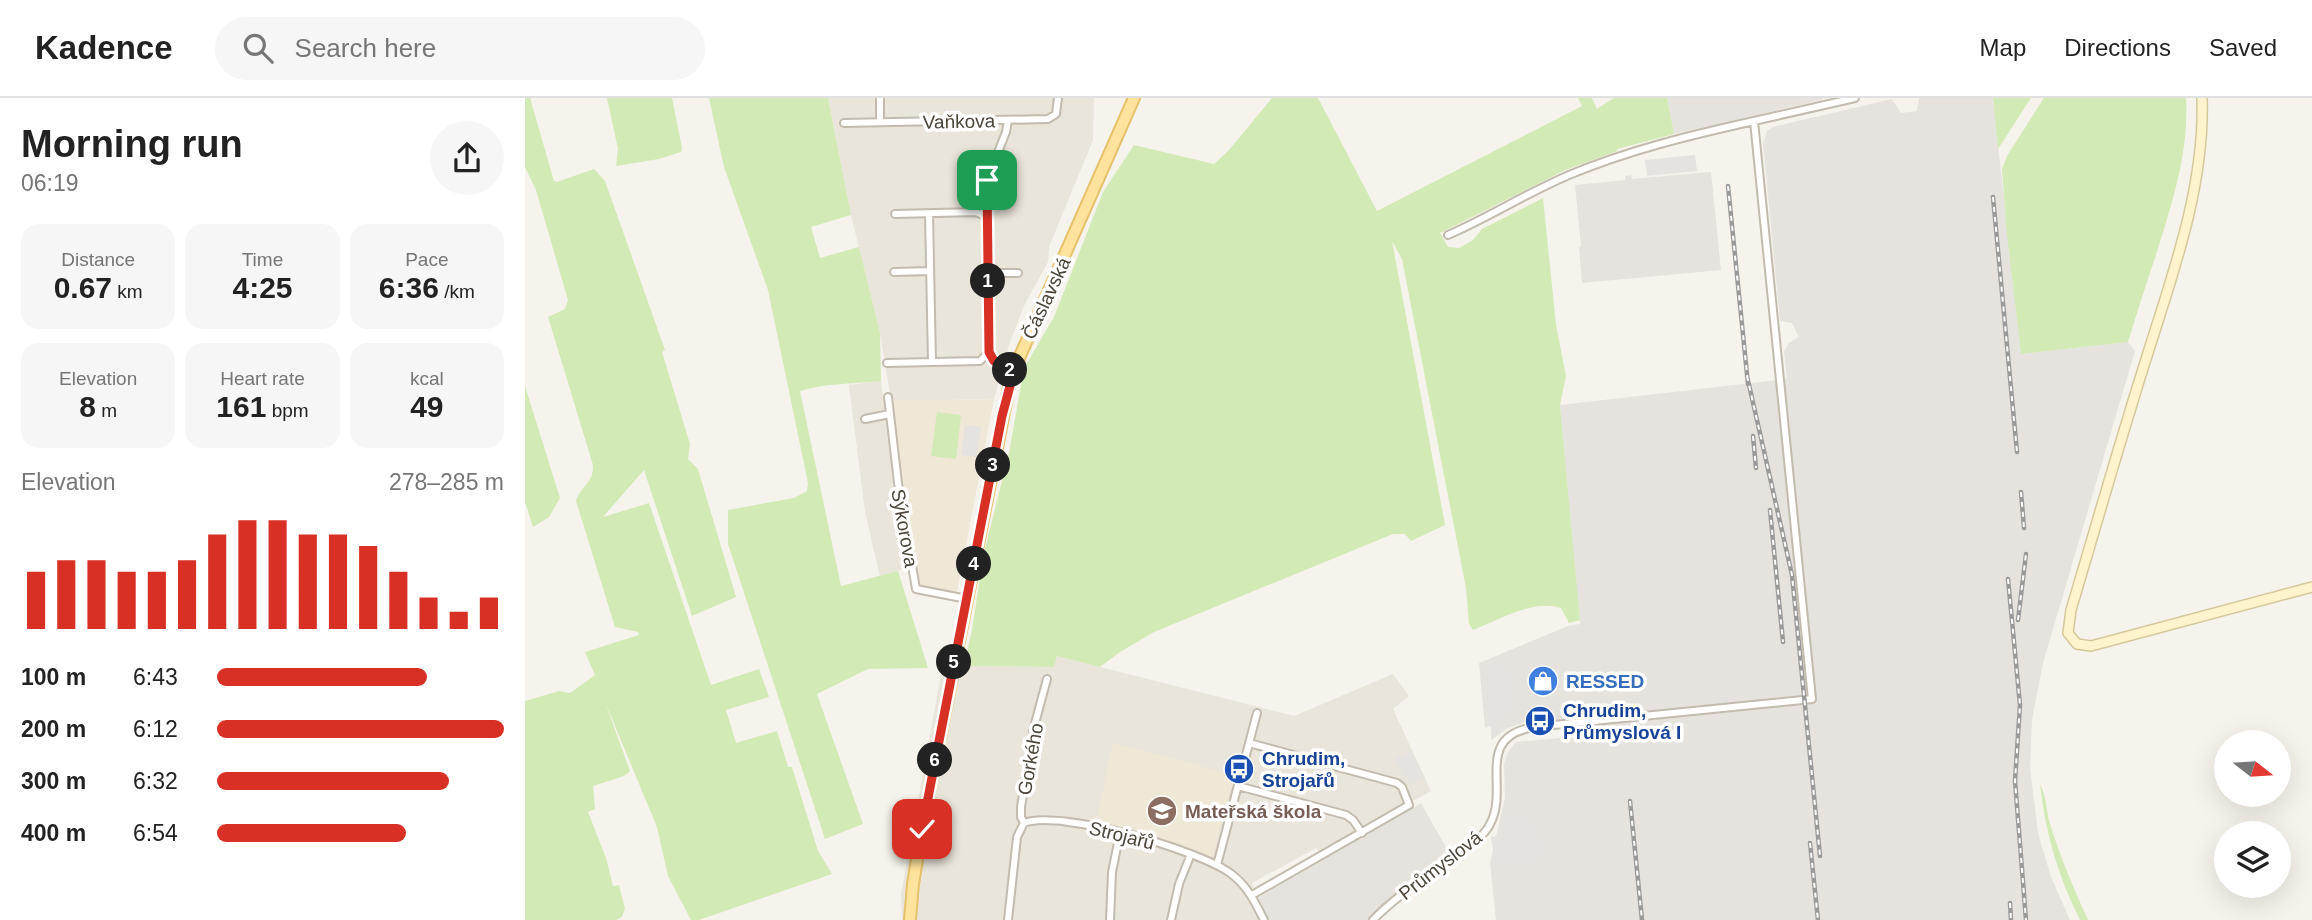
<!DOCTYPE html>
<meta charset="utf-8">
<style>
:root{--surface:#fff;--page:#f6f6f6;--text:#222;--muted:#767676;--line:#e0e0e0;--accent:#d93025}
body{margin:0;font-family:Helvetica,sans-serif;background:var(--page);color:var(--text);height:100vh;display:flex;flex-direction:column;font-size:26px;white-space:nowrap}
*{box-sizing:border-box;margin:0}
p{font-size:23px;color:var(--muted)}
.icon{flex:none;width:38px;height:38px;fill:none;stroke:currentColor;stroke-width:2;stroke-linecap:round;stroke-linejoin:round}
.map{position:relative;flex:1;overflow:hidden}
.panel{display:flex;flex-direction:column;background:var(--surface);width:525px}
.panel>*{flex:none}
.needle{width:46px;rotate:107deg}
.tools{position:absolute;left:1689px;top:632px;display:grid;gap:14px}
.tools a{display:grid;place-items:center;width:77px;height:77px;border-radius:50%;background:var(--surface);box-shadow:0 7px 28px #0002;font-size:35px}
.pin{position:absolute;display:grid;place-items:center;width:60px;height:60px;color:#fff;margin:-30px;border-radius:14px;box-shadow:0 4px 10px #0006}
.km{position:absolute;width:35px;height:35px;margin:-18px;border-radius:50%;background:#222;color:#fff;font-size:19px;line-height:35px;text-align:center}
.round{display:grid;place-items:center;flex:none;width:74px;height:74px;border-radius:37px;background:var(--page)}
.head{display:flex;align-items:center;justify-content:space-between;height:119px;padding:0 21px}
h1{font-size:38px;font-weight:600;line-height:52px}
.metrics{display:grid;grid-template-columns:repeat(3,1fr);gap:10px;height:119px;padding:7px 21px}
.metrics div{display:grid;align-content:center;border-radius:18px;background:var(--page);text-align:center}
.metrics b{font-size:30px;font-weight:600}
.metrics small{font-size:19px;font-weight:400}
.metrics p{font-size:19px}
.chart{height:196px;padding:14px 21px}
.chart p{display:flex;justify-content:space-between}
.chart svg{width:100%;height:126px;margin-top:7px;stroke:var(--accent);stroke-width:6}
ul{padding:0 21px;list-style:none;font-size:23px}
li{display:grid;grid-template-columns:112px 84px 1fr;align-items:center;height:52px}
li i{height:18px;border-radius:9px;background:var(--accent)}
header{display:flex;align-items:center;gap:42px;box-sizing:border-box;height:98px;padding:0 35px;background:var(--surface);border-bottom:2px solid var(--line)}
header strong{font-size:33px}
nav{display:flex;gap:38px;margin-inline-start:auto;font-size:24px}
.search{width:490px;height:63px;background:var(--page);display:flex;align-items:center;gap:18px;box-sizing:border-box;padding:0 24px;border-radius:38px;color:var(--muted);font-size:26px}
main{display:flex;flex:1;min-height:0}
.map>svg:first-child{display:block}
.residential{fill:#eae5da}
.industrial{fill:#e6e2dd}
.education{fill:#efe8d6}
.green{fill:#d2eab5}
.parking{fill:#e5e3e0}
.lines{fill:none;stroke-linecap:round;stroke-linejoin:round}
.street-casing{stroke:#c2bbae;stroke-width:10}
.secondary-casing{stroke:#d6c79b;stroke-width:12}
.primary-casing{stroke:#e6c16a;stroke-width:14}
.street{stroke:#fff;stroke-width:6}
.secondary{stroke:#fff3cd;stroke-width:9}
.primary{stroke:#ffe39c;stroke-width:10}
.rail-casing{stroke:#9a9a9a;stroke-width:4.5}
.rail{stroke:#fff;stroke-width:2;stroke-dasharray:5;stroke-linecap:butt}
.route-casing{stroke:#fff;stroke-width:14}
.route{stroke:#d93025;stroke-width:9}
.labels{text-anchor:middle;stroke-width:7;stroke-linejoin:round;paint-order:stroke}
.street-label{font-size:19px;fill:#4b4439;stroke:#fff}
.shop-label{font-size:19px;font-weight:bold;fill:#366cbe;stroke:#fff;text-anchor:start}
.transit-label{font-size:19px;font-weight:bold;fill:#164399;stroke:#fff;text-anchor:start}
.education-label{font-size:19px;font-weight:bold;fill:#785e54;stroke:#fff;text-anchor:start}
</style>
<header>
<strong>Kadence</strong>
<div class="search"><svg class="icon" aria-label="search" viewBox="0 0 24 24"><circle cx="10" cy="10" r="6"/><path d="M15 15l6 6"/></svg>Search here</div>
<nav><a>Map</a><a>Directions</a><a>Saved</a></nav>
</header>
<main>
<section class="panel">
<div class="head"><div><h1>Morning run</h1><p>06:19</p></div><a class="round"><svg class="icon" aria-label="share" viewBox="0 0 24 24"><path d="M12 15V3M7 8l5-5 5 5M5 13v7h14v-7"/></svg></a></div>
<div class="metrics">
<div><p>Distance</p><b>0.67<small> km</small></b></div>
<div><p>Time</p><b>4:25</b></div>
<div><p>Pace</p><b>6:36<small> /km</small></b></div>
</div>
<div class="metrics">
<div><p>Elevation</p><b>8<small> m</small></b></div>
<div><p>Heart rate</p><b>161<small> bpm</small></b></div>
<div><p>kcal</p><b>49</b></div>
</div>
<div class="chart"><p><span>Elevation</span>278–285 m</p>
<svg viewBox="0 0 160 44" preserveAspectRatio="none"><path d="M5 44V24M15 44V20M25 44V20M35 44V24M45 44V24M55 44V20M65 44V11M75 44V6M85 44V6M95 44V11M105 44V11M115 44V15M125 44V24M135 44V33M145 44V38M155 44V33"/></svg>
</div>
<ul>
<li><b>100 m</b>6:43<i style="width:73%"></i></li>
<li><b>200 m</b>6:12<i style="width:100%"></i></li>
<li><b>300 m</b>6:32<i style="width:81%"></i></li>
<li><b>400 m</b>6:54<i style="width:66%"></i></li>
</ul>
</section>
<div class="map">
<svg width="1787" height="822" viewBox="0 0 1787 822">
<rect width="100%" height="100%" fill="#f6f3ec"/>
<path class="residential" d="M303,0H569L568,42L524,149L523,164L499,208L485,244L469,301L366,303L355,235L326,117Z
M356,283L367,378L383,470L355,478L340,414L324,287Z
M532,558L769,618L868,576L884,598L868,611L906,693L795,755L791,750L727,785L737,822H377L376,796L419,560L439,568L528,569Z"/>
<path class="industrial" d="M1142,0H1297V2L1149,36Z
M1394,0H1468L1496,256L1603,244L1610,253L1518,565L1507,622L1505,669L1513,735L1526,779L1545,822H971L965,765L980,700L979,666L983,654L991,644L1067,637L1063,609L1053,620L1000,624L983,630L966,642V628L960,630L954,565L1043,528L1055,526L1035,307L1262,281L1259,253L1264,245L1274,239L1267,225L1255,223L1238,45L1242,33L1248,29L1367,1L1376,15L1392,13Z
M1186,74L1196,172L1057,185L1054,149L1056,148L1050,87L1100,82V78L1106,77L1107,81Z
M896,705L923,753L867,798L843,822H744L733,800Z"/>
<path class="education" d="M469,301L432,494L395,488L376,384L366,303Z
M588,645L709,677L687,760L637,742L571,726Z"/>
<path class="green" d="M0,0H5L29,83L32,84L69,71L80,83L140,252L137,254L165,346L163,361L173,371L211,499L167,518L119,372L78,419L124,405L186,587L234,571L244,599L201,612L211,645L252,633L263,669H267L293,753L307,776L174,822H166L143,778L132,729L80,604L105,673L99,678L68,688L70,711L63,714L81,760L88,788L94,787L100,811L97,819L91,822H0V603L34,593L45,595L48,593L70,577L60,554L114,537L113,534L90,529L51,403C56,388 69,384 68,367L23,219L40,211L43,202L11,92L0,69Z
M82,0H147L157,50L156,54L134,61L91,68L93,51Z
M184,0H303L326,117L286,129L295,160L334,149L355,235L356,283C328,286 301,285 275,293L316,488L373,473L403,570L343,571L292,596L338,726L300,741L203,446V412L269,400L282,393L283,385L243,192L199,69Z
M747,0H793L852,113L1057,8L1053,0H1067L1072,11L1089,0H1142L1149,36L1092,51V53L1040,72L915,135L923,149L934,150L948,142L957,131L1018,100L1031,227L1041,278L1035,307L1055,522L1044,525L1036,510C1008,501 974,522 948,532L944,526L941,490L877,161L867,143L920,427L886,443L880,436H868L629,534L595,554L575,569L532,558L529,569L439,568L447,532L458,459L484,355L499,270L529,219L578,94L609,47L689,66L704,52Z
M1468,0H1506L1473,51Z
M1519,0H1661C1664,55 1647,106 1631,157C1621,186 1612,215 1603,244L1496,256L1481,127L1477,71L1482,58Z
M0,288L35,400L24,419L8,429L0,404Z
M412,314L436,317L431,361L406,358Z
M1515,686C1522,700 1521,714 1526,729C1536,761 1549,791 1563,822H1555C1533,778 1520,734 1515,686Z"/>
<path class="parking" d="M1170,57L1172,73L1122,78L1120,62Z
M440,327L456,329L452,359L436,357Z
M983,568L987,611L975,619L973,634L967,635L962,570Z
M886,653L900,680L886,687L882,678L879,679L870,661Z
M999,714L1007,725H1013L1017,759H1012V764L971,769L966,739L979,737L977,720L982,719L981,717Z"/>
<g class="lines">
<g class="street-casing">
<path id="street" d="M355,0V24
M319,25L523,21L531,16L533,0
M451,114L460,88
M370,116L451,114L460,118L463,122
M404,116L407,264
M923,137C964,119 1002,95 1044,77C1104,52 1166,37 1229,23
M369,174L405,173
M463,175H493
M362,265L455,263L464,254
M482,271L469,263L464,254L462,82L481,34L483,22
M363,299L373,385L391,491L442,501
M340,321L365,316
M724,645L872,685L877,689L884,707L727,797
M713,688L821,717L828,722L837,735
M499,725C535,711 673,752 705,775C722,787 730,804 739,822
M499,725L496,719V709L509,629L522,581
M692,767L732,615
M483,822L492,739L499,725
M585,822L587,774L595,735
M646,822L654,786L666,756
M848,822C873,796 905,777 933,755C944,747 959,739 965,726C985,690 948,639 1009,629L1287,601L1229,23L1330,0"/>
</g>
<g class="secondary-casing">
<path id="secondary" d="M1677,0C1680,88 1648,175 1622,258C1595,343 1571,428 1546,512L1543,535L1552,546L1566,548L1787,489"/>
</g>
<g class="primary-casing">
<path id="primary" d="M385,822L388,786L397,731L484,289L495,258L609,0"/>
</g>
<use href="#street" class="street"/>
<use href="#secondary" class="secondary"/>
<use href="#primary" class="primary"/>
<g class="rail-casing">
<path id="rail" d="M1203,88L1223,286
M1468,99L1492,354
M1222,278L1267,477L1295,758
M1228,338L1231,370
M1496,394L1499,430
M1245,412L1258,544
M1483,481L1495,607L1490,683L1501,822
M1493,522L1501,456
M1105,703L1117,822
M1285,745L1293,822
M1485,805L1486,822"/>
</g>
<use href="#rail" class="rail"/>
</g>
<g class="lines">
<g class="route-casing">
<path id="route" d="M397,731L477,318L489,273L469,263L464,254L462,82"/>
</g>
<use href="#route" class="route"/>
</g>
<defs>
<g id="shop-disc" transform="scale(1.575)"><circle r="9.5" fill="#3f7fe0" stroke="#fff"/><path d="M-5-2.5h2.3a2.7 3.5 0 0 1 5.4 0H5L5.5 6h-11ZM-1.5-2.5h3a1.5 2.3 0 0 0-3 0Z" fill="#fff"/></g>
<g id="bus-disc" transform="scale(1.575)"><circle r="9.5" fill="#1a4fb4" stroke="#fff"/><path d="M-5-6H5V4H4V6H2V4H-2V6H-4V4H-5ZM-3.5-4V0h7V-4ZM-3.5 1.2v1.5H-2V1.2ZM2 1.2v1.5H3.5V1.2Z" fill="#fff"/></g>
<g id="school-disc" transform="scale(1.575)"><circle r="9.5" fill="#8d6e63" stroke="#fff"/><path d="M0-5L7-2L0 1L-7-2ZM-4 1L0 2.5L4 1V4Q0 6-4 4Z" fill="#fff"/></g>
</defs>
<g fill-rule="evenodd">
<use href="#shop-disc" x="1018" y="583"/>
<use href="#bus-disc" x="1015" y="623"/>
<use href="#bus-disc" x="714" y="671"/>
<use href="#school-disc" x="637" y="713"/>
</g>
<g class="labels">
<g class="street-label">
<text transform="translate(434 23) rotate(-1)" y="7">Vaňkova</text>
<text transform="translate(521 200) rotate(-65)" y="7">Čáslavská</text>
<text transform="translate(380 430) rotate(80)" y="7">Sýkorova</text>
<text transform="translate(505 661) rotate(-80)" y="7">Gorkého</text>
<text transform="translate(597 737) rotate(14)" y="7">Strojařů</text>
<text transform="translate(915 767) rotate(-38)" y="7">Průmyslová</text>
</g>
<g class="shop-label">
<text x="1041" y="590">RESSED</text>
</g>
<g class="transit-label">
<text x="1038" y="619">Chrudim,<tspan x="1038" dy="22">Průmyslová I</tspan></text>
<text x="737" y="667">Chrudim,<tspan x="737" dy="22">Strojařů</tspan></text>
</g>
<g class="education-label">
<text x="660" y="720">Mateřská škola</text>
</g>
</g>
</svg>
<div class="tools">
<a><svg class="needle" viewBox="-14 -14 28 28"><path d="M0-13l5 13h-10z" fill="#e53935"/><path d="M0 13l5-13h-10z" fill="#767676"/></svg></a>
<a><svg class="icon" aria-label="layers" viewBox="0 0 24 24"><path d="M12 4l9 5-9 5-9-5zM3 14l9 5 9-5"/></svg></a>
</div>
<div class="pin" style="left:462px;top:82px;background:#1e9e55"><svg class="icon" aria-label="arrive" viewBox="0 0 24 24"><path d="M6 21V4h12l-3 4 3 4H6"/></svg></div>
<div class="pin" style="left:397px;top:731px;background:#d93025"><svg class="icon" aria-label="check" viewBox="0 0 24 24"><path d="M5 12l5 5 9-10"/></svg></div>
<b class="km" style="left:463px;top:183px">1</b>
<b class="km" style="left:485px;top:272px">2</b>
<b class="km" style="left:468px;top:367px">3</b>
<b class="km" style="left:449px;top:466px">4</b>
<b class="km" style="left:429px;top:564px">5</b>
<b class="km" style="left:410px;top:662px">6</b>
</div>
</main>
